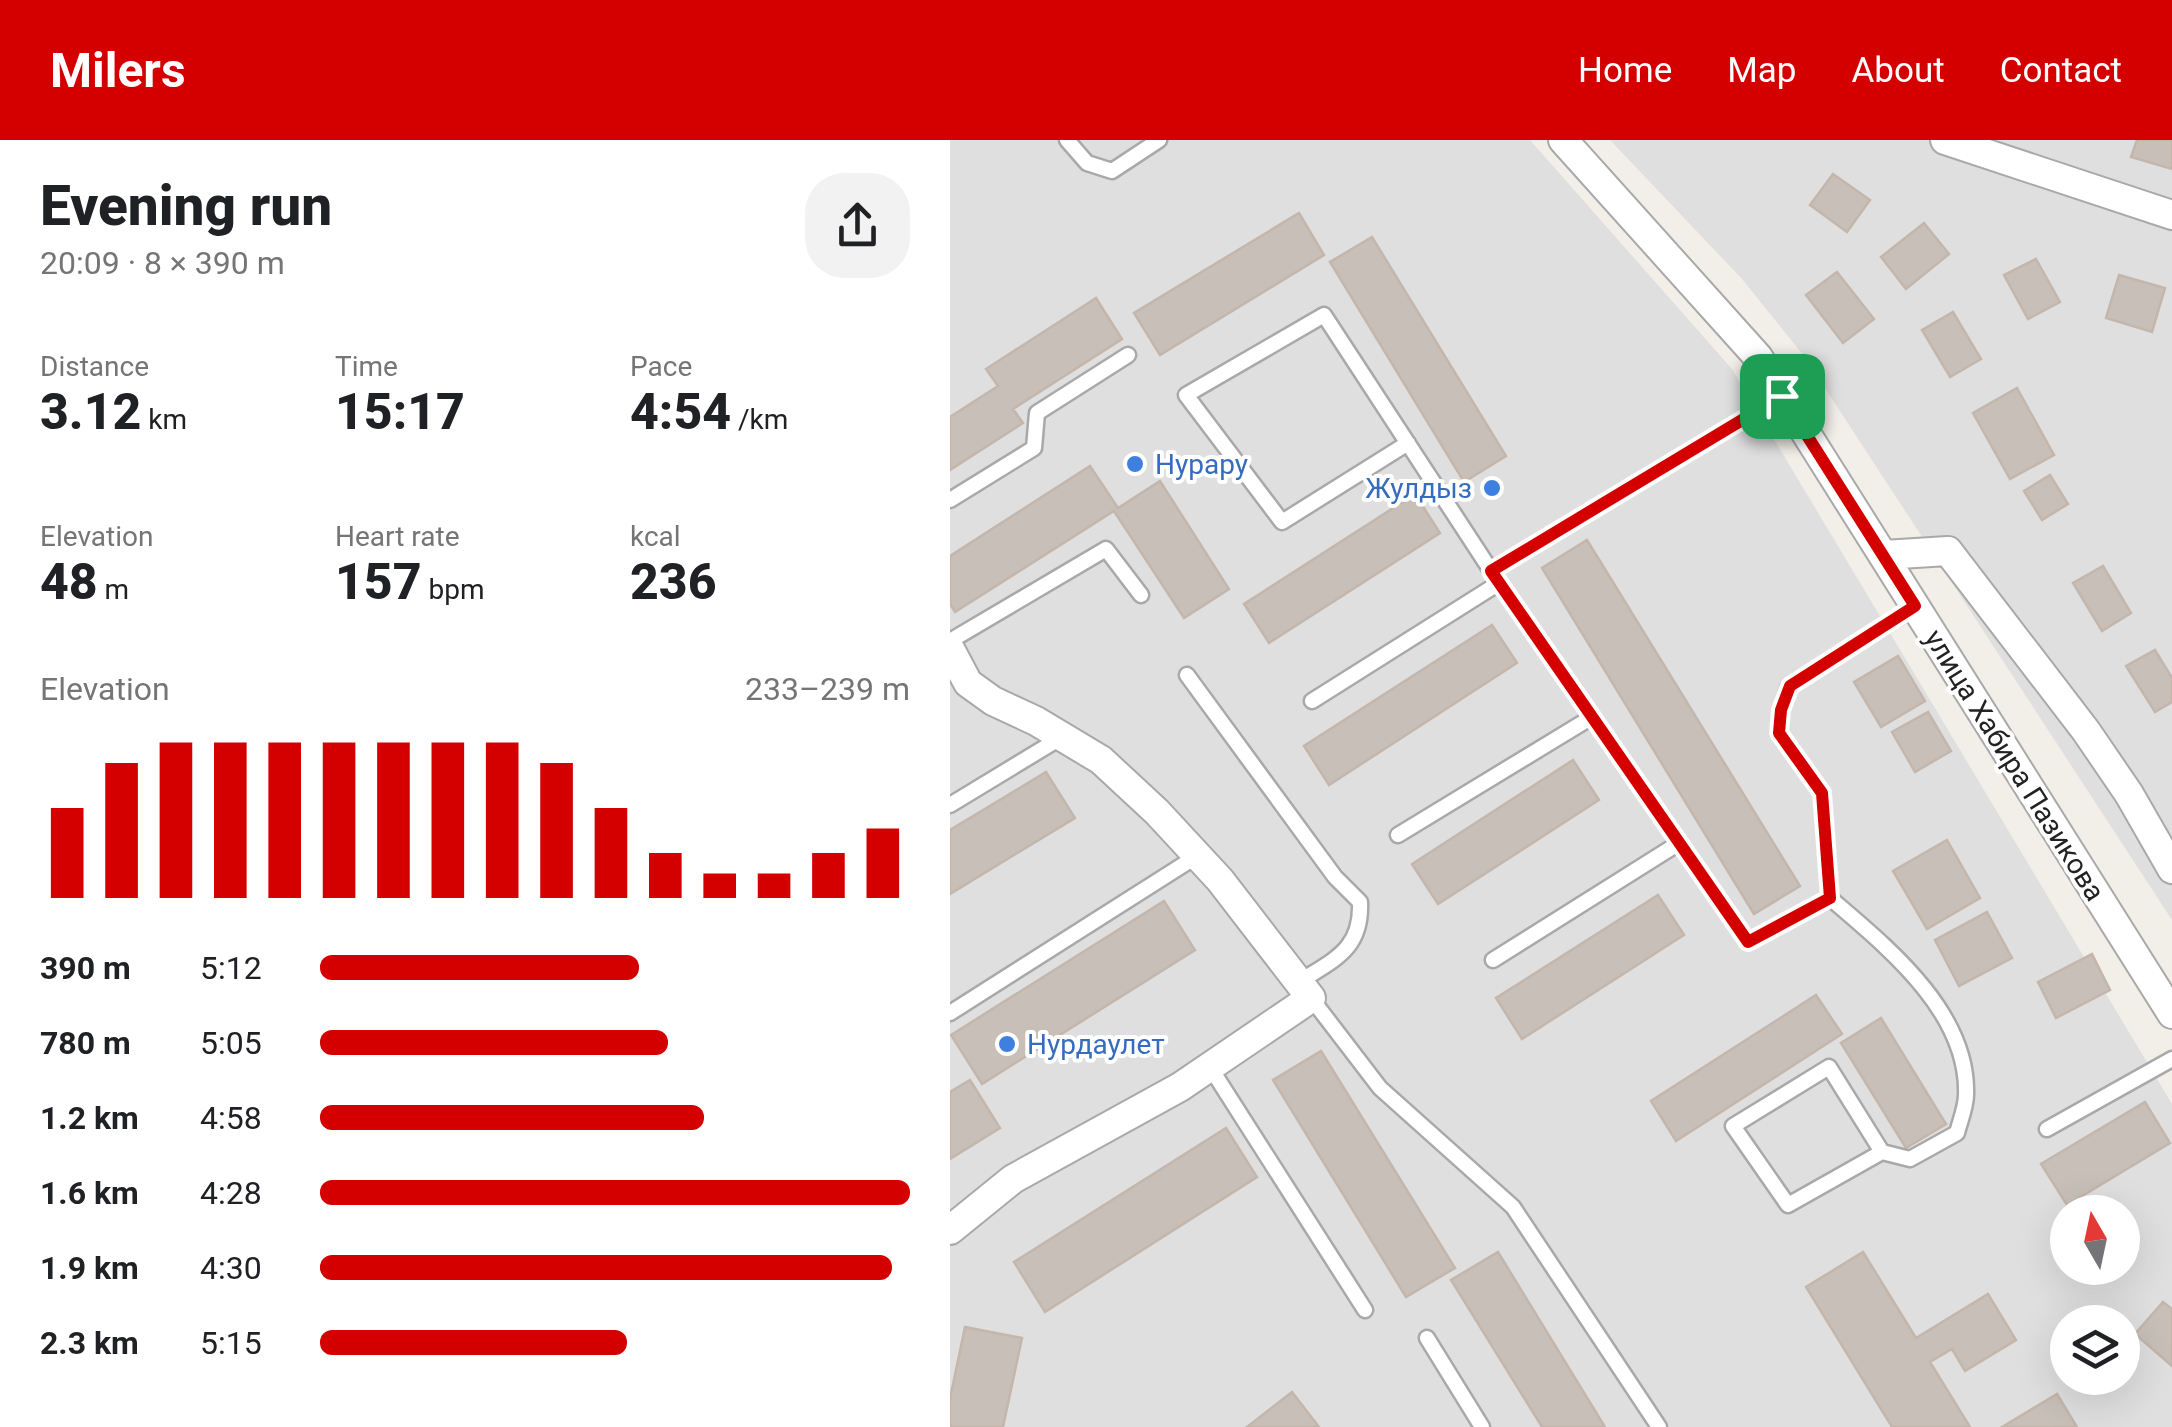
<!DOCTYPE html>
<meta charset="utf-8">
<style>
:root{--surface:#fff;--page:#f2f2f2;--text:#202124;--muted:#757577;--accent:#d40000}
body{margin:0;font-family:Roboto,sans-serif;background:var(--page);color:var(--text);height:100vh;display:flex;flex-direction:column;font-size:38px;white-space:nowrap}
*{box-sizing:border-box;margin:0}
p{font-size:32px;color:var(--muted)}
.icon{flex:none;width:55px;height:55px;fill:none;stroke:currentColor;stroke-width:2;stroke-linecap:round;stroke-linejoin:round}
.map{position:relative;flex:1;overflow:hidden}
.side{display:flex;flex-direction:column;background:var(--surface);width:950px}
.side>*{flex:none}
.needle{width:65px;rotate:351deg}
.controls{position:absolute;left:1100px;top:1055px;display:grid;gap:20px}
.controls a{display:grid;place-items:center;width:90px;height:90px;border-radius:50%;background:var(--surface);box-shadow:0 10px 40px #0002;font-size:50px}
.pin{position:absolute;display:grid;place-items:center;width:85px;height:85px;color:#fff;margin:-42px;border-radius:20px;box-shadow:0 5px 15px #0006}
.round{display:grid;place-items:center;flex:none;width:105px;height:105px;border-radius:40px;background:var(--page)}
.summary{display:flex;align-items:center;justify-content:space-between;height:170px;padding:0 40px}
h1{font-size:55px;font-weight:800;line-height:75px}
.figures{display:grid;grid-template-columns:repeat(3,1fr);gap:15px;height:170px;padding:10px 40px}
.figures div{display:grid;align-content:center}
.figures b{font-size:50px;font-weight:800}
.figures small{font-size:28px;font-weight:400}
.figures p{font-size:28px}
.chart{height:280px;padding:20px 40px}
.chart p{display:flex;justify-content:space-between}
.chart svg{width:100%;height:180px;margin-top:10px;stroke:var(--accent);stroke-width:6}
ul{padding:0 40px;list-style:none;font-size:32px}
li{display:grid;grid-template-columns:160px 120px 1fr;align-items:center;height:75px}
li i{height:25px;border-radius:12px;background:var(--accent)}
header{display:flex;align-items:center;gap:60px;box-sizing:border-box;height:140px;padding:0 50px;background:var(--accent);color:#fff}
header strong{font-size:48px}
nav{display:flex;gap:55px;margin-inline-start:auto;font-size:35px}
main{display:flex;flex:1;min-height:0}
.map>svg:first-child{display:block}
.residential{fill:#e0dfdf;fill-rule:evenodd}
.building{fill:#c7bfb8;stroke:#c4b6ab;stroke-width:2.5}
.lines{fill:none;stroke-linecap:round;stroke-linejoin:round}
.lane-casing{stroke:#a9a9a9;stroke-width:19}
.street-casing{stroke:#a9a9a9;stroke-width:32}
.lane{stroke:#fff;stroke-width:14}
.street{stroke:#fff;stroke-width:28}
.route-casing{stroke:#fff;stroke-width:20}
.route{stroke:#d40000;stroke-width:12}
.shop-dot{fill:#3f7fe0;stroke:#fff;stroke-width:4}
.labels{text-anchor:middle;stroke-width:8;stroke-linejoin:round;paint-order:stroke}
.shop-label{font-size:28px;fill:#366cbe;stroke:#fff;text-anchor:start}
.street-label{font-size:28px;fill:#222;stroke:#fff}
</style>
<header>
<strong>Milers</strong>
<nav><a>Home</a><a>Map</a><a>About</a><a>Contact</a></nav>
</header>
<main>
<section class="side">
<div class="summary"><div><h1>Evening run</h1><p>20:09 · 8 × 390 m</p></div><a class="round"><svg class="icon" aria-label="share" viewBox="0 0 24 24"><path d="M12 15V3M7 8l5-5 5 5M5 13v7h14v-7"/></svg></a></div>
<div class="figures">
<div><p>Distance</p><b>3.12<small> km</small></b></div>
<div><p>Time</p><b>15:17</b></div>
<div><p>Pace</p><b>4:54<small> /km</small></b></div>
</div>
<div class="figures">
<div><p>Elevation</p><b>48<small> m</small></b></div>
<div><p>Heart rate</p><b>157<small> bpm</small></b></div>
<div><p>kcal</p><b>236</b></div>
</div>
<div class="chart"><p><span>Elevation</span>233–239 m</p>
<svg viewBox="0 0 160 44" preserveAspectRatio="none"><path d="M5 44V22M15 44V11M25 44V6M35 44V6M45 44V6M55 44V6M65 44V6M75 44V6M85 44V6M95 44V11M105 44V22M115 44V33M125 44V38M135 44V38M145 44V33M155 44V27"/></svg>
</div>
<ul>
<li><b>390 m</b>5:12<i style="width:54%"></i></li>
<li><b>780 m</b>5:05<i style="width:59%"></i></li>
<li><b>1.2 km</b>4:58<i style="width:65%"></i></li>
<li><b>1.6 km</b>4:28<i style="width:100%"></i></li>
<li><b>1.9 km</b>4:30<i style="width:97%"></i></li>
<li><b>2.3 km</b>5:15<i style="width:52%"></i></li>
</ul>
</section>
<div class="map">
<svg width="1222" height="1287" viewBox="0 0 1222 1287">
<rect width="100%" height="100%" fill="#f2efe9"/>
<path class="residential" d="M0,0H580L782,229L1222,964V1287H0ZM1118,1072H1172V1128H1118ZM1118,1182H1172V1238H1118Z
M660,0H1222V780L854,216L792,139Z"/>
<path class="building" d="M1187,0H1222V29L1181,17Z
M883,34L920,60L897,92L860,65Z
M349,73L374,115L210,215L184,173Z
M974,83L999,114L956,149L931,117Z
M422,97L556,316L514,342L380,122Z
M1086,119L1110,162L1078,179L1054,135Z
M887,132L924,179L893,203L856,155Z
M1169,135L1215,148L1202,192L1156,178Z
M146,158L172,199L63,269L73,283L0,330V277L48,246L36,229Z
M1003,172L1031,219L1000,237L972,190Z
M1067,248L1104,315L1060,339L1023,273Z
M140,326L168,368L210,341L279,449L234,478L164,371L5,472L0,464V416Z
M1100,335L1118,364L1092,380L1074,351Z
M465,354L490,393L319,503L294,464Z
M637,400L850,746L804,774L592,428Z
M1153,426L1181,473L1152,491L1123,443Z
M542,485L567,523L379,645L354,606Z
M1205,510L1222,538V562L1205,572L1176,526Z
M948,516L975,561L931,587L904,542Z
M978,572L1001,611L965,632L942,592Z
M623,620L649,660L488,764L462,724Z
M96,632L125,678L0,754V690Z
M997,700L1030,758L977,789L943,731Z
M708,755L734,795L572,899L546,858Z
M214,761L245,810L32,944L1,895Z
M1037,772L1062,818L1009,846L985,800Z
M1142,814L1160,850L1106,878L1088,842Z
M866,855L892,894L726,1001L701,961Z
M931,878L996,984L956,1008L891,903Z
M371,911L505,1128L456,1157L323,940Z
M20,940L50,988L0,1019V952Z
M1195,962L1220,1003L1117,1065L1091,1024Z
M276,988L307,1037L95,1172L64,1122Z
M548,1112L655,1287H592L501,1140Z
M913,1112L966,1198L1038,1154L1066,1200L1015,1231L1002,1209L980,1222L1020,1287H942L856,1147Z
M1213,1162L1222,1169V1226L1185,1194Z
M15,1187L72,1198L53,1287H0V1259Z
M342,1252L369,1287H297Z
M1107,1254L1127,1287H1052Z"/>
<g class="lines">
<g class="lane-casing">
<path id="lane" d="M117,0L137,23L162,31L209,0
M458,303L332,382L236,255L374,175L549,443L798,802L880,758
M0,360L84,308L87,273L178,215
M541,431L832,256
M0,501L156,409L191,455
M237,535L385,737L410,762C412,809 385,819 349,842
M362,561L549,443
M0,665L112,597
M448,695L642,577
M543,820L729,703
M361,858L430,948L563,1067L709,1287
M0,873L247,716
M260,927L415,1170
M1097,989L1222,919
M932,1012L838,1065L783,986L879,927L932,1012L960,1019L1007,993C1010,981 1016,967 1016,955C1019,872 937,807 880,758L872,653L829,593L831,570L839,546L965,467
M477,1198L532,1287"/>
</g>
<g class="street-casing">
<path id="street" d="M613,0L808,217L1222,874
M995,0L1222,75
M933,415L998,411L1136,591L1179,654L1222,729
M0,509L18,543L43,561L86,581L151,620L207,672L270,740L361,858L230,947L63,1039L0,1090"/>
</g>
<use href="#lane" class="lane"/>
<use href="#street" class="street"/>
</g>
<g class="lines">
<g class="route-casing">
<path id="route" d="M832,256L965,466L840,546L831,570L829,593L872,653L880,758L798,802L541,431Z"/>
</g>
<use href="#route" class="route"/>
</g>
<g class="shop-dot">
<circle cx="185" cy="324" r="10"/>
<circle cx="542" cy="348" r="10"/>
<circle cx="57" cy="904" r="10"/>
</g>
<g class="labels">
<g class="shop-label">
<text x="205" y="334">Нурару</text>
<text x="522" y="358" text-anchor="end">Жулдыз</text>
<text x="77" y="914">Нурдаулет</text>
</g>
<g class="street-label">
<text transform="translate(1065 625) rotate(58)" y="10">улица Хабира Пазикова</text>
</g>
</g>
</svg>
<div class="controls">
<a><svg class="needle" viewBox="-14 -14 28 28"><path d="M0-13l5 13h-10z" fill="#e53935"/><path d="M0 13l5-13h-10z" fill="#757577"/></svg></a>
<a><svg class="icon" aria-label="layers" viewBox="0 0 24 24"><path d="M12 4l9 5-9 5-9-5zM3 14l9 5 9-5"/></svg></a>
</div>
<div class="pin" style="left:832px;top:256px;background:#1e9e55"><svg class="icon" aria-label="arrive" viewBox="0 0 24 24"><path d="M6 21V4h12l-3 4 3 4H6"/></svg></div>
</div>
</main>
